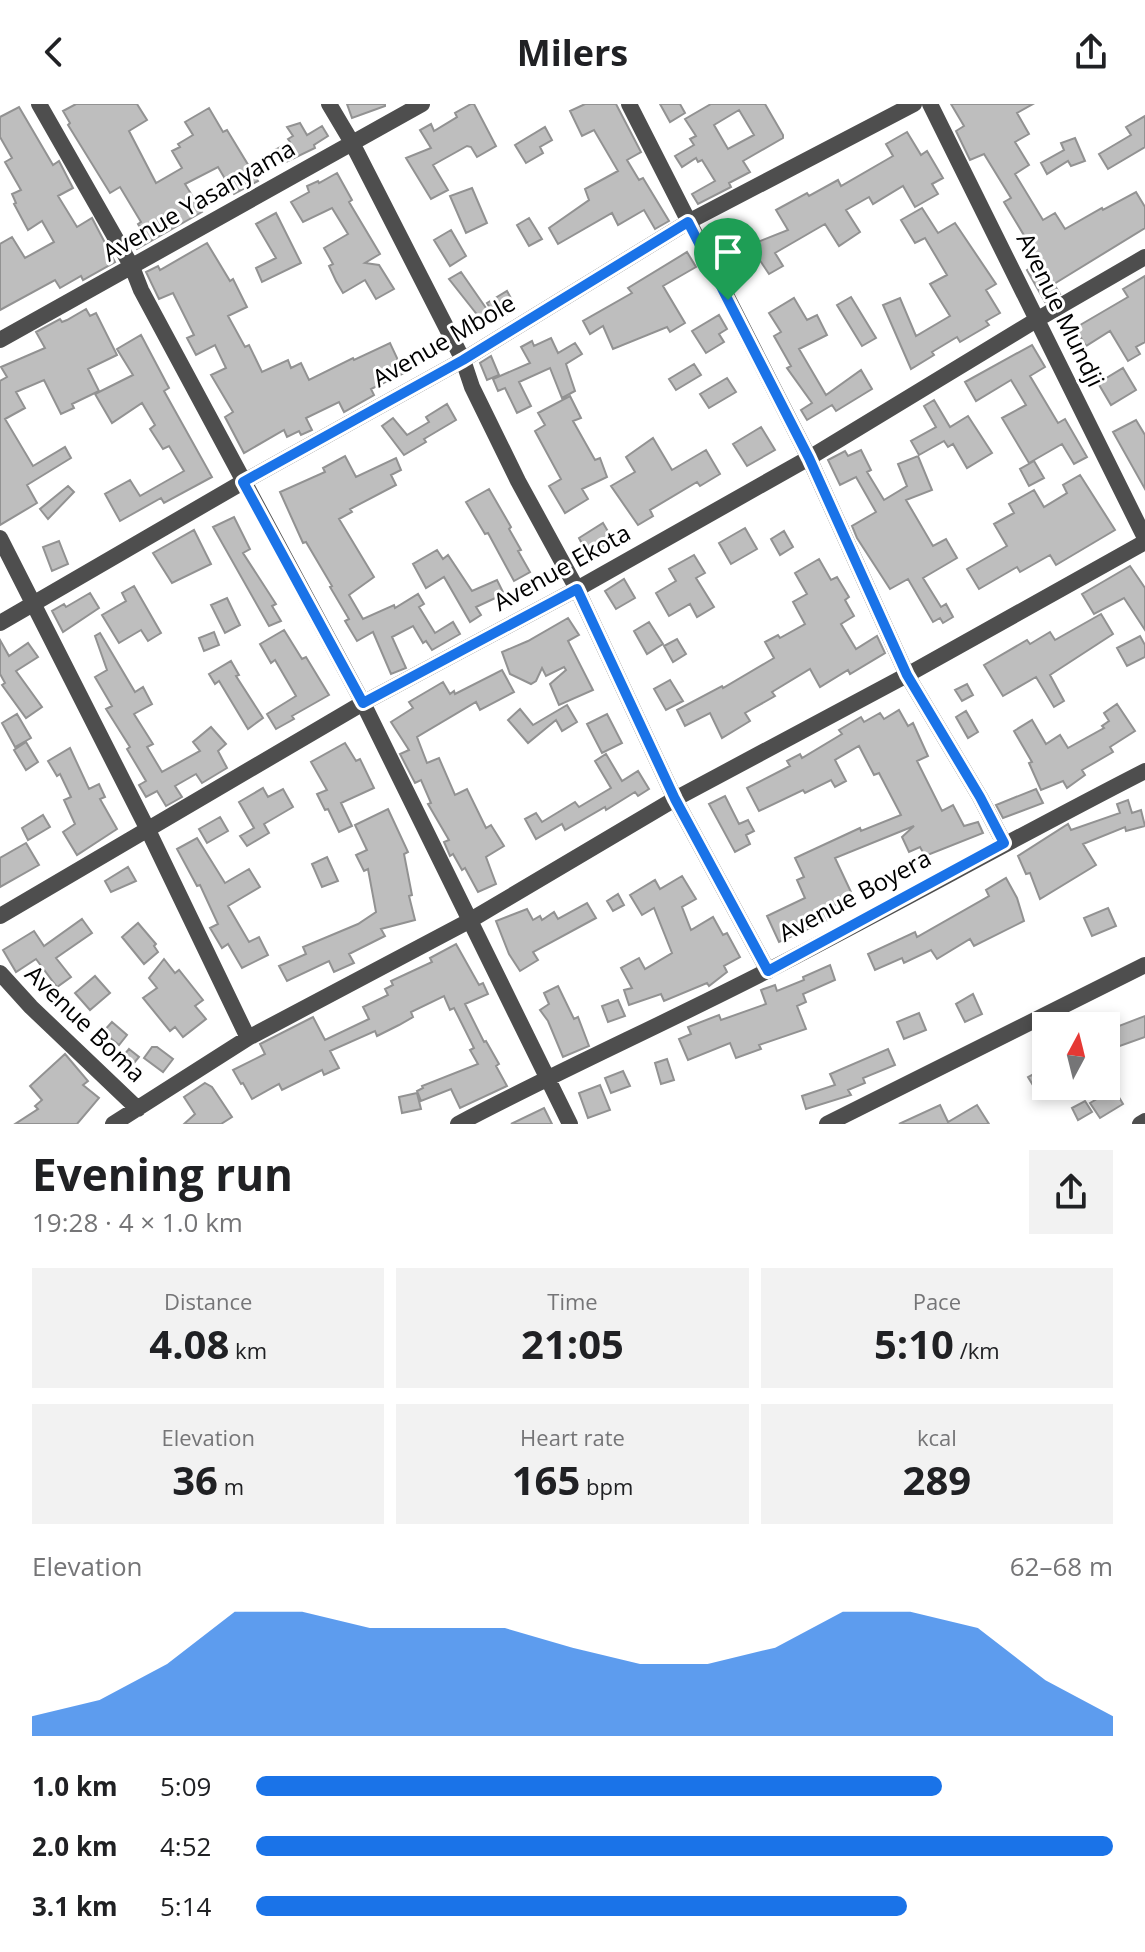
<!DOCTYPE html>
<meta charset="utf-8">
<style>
:root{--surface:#fff;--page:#f2f2f2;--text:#202124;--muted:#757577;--accent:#1a73e8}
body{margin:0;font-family:"Open Sans",sans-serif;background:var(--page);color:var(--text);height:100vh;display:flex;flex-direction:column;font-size:30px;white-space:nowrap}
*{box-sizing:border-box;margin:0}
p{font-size:26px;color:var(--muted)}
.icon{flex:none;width:44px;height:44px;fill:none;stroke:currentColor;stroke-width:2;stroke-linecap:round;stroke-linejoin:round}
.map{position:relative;height:1020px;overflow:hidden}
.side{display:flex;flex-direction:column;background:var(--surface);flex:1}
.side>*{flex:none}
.needle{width:52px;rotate:7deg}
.tools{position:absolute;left:1032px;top:908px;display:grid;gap:16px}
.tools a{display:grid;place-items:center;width:88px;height:88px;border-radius:0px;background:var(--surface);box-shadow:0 4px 12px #0003;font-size:40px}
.pin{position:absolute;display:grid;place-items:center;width:68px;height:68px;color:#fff;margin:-82px -34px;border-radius:50% 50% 50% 0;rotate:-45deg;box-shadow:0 0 8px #0007}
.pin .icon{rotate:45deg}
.round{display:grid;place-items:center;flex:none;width:84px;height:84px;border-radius:0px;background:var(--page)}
.summary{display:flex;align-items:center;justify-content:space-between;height:136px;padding:0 32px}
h1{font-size:44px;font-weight:700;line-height:60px}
.stats{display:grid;grid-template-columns:repeat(3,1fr);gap:12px;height:136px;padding:8px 32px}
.stats div{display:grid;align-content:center;border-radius:0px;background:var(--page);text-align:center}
.stats b{font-size:40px;font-weight:700}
.stats small{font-size:22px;font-weight:400}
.stats p{font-size:22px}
.chart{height:224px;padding:16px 32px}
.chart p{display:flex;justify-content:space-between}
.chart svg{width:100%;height:144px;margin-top:8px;fill:var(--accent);opacity:.7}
ul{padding:0 32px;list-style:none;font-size:26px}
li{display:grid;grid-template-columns:128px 96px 1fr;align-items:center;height:60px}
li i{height:20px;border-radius:10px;background:var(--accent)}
header{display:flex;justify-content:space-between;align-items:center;height:104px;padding:0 32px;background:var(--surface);font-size:36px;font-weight:700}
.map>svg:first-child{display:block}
.building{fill:#bebebe;stroke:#929292;stroke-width:2;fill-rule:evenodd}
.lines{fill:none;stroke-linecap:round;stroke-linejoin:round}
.minor{stroke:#4e4e4e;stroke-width:16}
.route-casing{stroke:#fff;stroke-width:16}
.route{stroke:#1a73e8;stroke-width:10}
.labels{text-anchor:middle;stroke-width:6;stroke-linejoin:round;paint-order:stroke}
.street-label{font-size:24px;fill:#000;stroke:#fff}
</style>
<header><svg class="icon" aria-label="back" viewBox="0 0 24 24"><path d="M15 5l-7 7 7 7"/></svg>Milers<svg class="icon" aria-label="share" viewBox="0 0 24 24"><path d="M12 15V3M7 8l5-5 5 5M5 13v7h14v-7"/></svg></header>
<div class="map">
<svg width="1145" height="1020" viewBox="0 0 1145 1020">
<rect width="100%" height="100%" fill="#fff"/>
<path class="building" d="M76,0H137L147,16L129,27L156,79L182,64L172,47L180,43L178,40L193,31L185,18L209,4L223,28L227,26L258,77L234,90L218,63L185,80L202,108L137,145L129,132L141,125L138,120L141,118L120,83L110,89L68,21L70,19L63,7Z
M347,0H385V2L352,14Z
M471,0H474L496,42L477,53L471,43L467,42L433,61L448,86L431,95L406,54L431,44L420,26L431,20L434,27L457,13L455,9Z
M585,0H616L641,48L627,56L639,76L643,74L669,117L655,125L644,106L618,121L612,109L558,140L549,124L589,96L585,85L618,67L594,26L582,32L570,7Z
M660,0H680L685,9L670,18Z
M711,0H765L783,31V34L743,57L750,68L729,79L731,83L698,100L692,90L715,77L702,56L698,58L696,54L682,63L675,52L694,41L690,35L696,32L685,15ZM739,6L754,31L728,45L714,21Z
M951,0H1033L1017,9L1029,30L1015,38L1029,61L1015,70L1043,116L1055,109L1065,125L1102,104L1103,106L1136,88L1145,103V124L1054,180L1060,190L1045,198L1027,166L1040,158L1004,98L1011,94L984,50L970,56L956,27L964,22Z
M19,3L53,61L59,57L73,84L58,92L77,123L92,114L115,158L83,176L81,172L60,184L55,176L0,206V140L12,133L25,154L54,138L42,117L28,126L14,100L16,99L12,90L21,86L5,58L12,54L0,33V13Z
M1145,12V43L1108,65L1099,50L1131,31L1126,23Z
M300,19L307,31L322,22L328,32L314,41L315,44L282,60L275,46L290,38L288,35L293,32L287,23Z
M545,23L552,36L540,43L543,49L526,59L515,41Z
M907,28L921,51L927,47L943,74L932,80L938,90L915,103L903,82L873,100L869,93L846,106L860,128L839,142L825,120L775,149L783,162L769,170L759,155L733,170L723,153L715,130L741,120L750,141L788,126L776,106L807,89L809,92L838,76L841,82L893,52L886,40Z
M1075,34L1085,57L1071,62L1068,57L1047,70L1041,59L1064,46L1061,39Z
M337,69L352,96L349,98L380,150L365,159L379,161L394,185L376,195L365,176L343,189L336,177L329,162L333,160L324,144L348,130L332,104L303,118L291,98L309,88L307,82L318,77L319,79Z
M472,84L487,119L466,129L450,92Z
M922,104L938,129L955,119L996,180L986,186L1000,209L986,217L989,221L960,238L957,233L932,248L934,251L911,265L883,201L900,194L916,232L950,212L930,180L947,171L925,134L915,139L901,116Z
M276,109L301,159L262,178L256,164L276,154L256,120Z
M529,114L542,135L529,142L517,121Z
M451,126L466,152L450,162L434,136Z
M207,139L230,177L233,175L247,203L228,212L245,243L249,241L262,268L288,256L291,264L301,259L309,276L353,254L354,256L390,239L404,269L371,285L374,291L344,308L339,298L306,314L312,326L301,331L299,327L287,333L284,326L244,349L225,313L233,308L211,271L226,264L215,241L196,251L187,234L194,231L173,189L159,195L146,168L158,162L160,166Z
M687,148L696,163L663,182L685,219L670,228L667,223L613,245L603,222L590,230L583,217L632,189L628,184Z
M461,168L488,207L479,213L449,175Z
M1145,172V238L1136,243L1140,250L1128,257L1110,227L1086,242L1075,224L1128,193L1123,185Z
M507,187L517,205L497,216L487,199Z
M851,193L876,234L862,242L837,201Z
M794,194L807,216L817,211L827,231L799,245L826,291L861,266L872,285L836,307L832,301L807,316L801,306L812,299L787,264L791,262L774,232L781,228L769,209Z
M86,205L90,212L96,209L117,251L88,265L99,287L72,300L74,304L61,310L44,276L16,288L25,304L5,315L33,362L65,343L71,354L27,381L37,399L0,421V277L7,273L1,263L45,244L36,228L60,215L62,218L67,216Z
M719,211L727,225L719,230L724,238L706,249L692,227Z
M141,231L169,284L164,287L212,373L164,399L161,394L120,417L105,390L130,376L140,392L184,367L169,342L163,345L150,325L155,321L142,299L112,319L95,290L133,271L117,245Z
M551,234L558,249L575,239L582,250L566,260L575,287L562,294L550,264L519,278L531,302L517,309L505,284L498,287L493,275L530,259L521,243L532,237L534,242Z
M1032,241L1045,263L1030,272L1058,319L1065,315L1087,353L1074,360L1062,340L1029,359L1002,314L1026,301L1011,276L976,297L965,278Z
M491,252L499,271L487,276L480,259Z
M694,260L701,271L676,286L669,275Z
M1123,264L1136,286L1111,301L1098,279Z
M727,274L736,288L709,304L700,290Z
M570,292L581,314L573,317L595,356L600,354L607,373L582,385L588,395L565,409L549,382L561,375L535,327L545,321L538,309Z
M934,296L950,323L968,312L992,349L967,364L953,340L948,343L944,337L919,351L911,337L936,323L924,302Z
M447,300L456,316L424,335L426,338L404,351L382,322L393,314L407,331L429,318L426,313Z
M1136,316L1145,331V385L1113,328Z
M761,323L775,346L747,362L733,340Z
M653,334L672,366L706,346L720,370L700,382L697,378L650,406L653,412L638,421L611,382L635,368L626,353Z
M861,346L871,366L867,368L884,396L907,382L898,360L918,352L932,386L906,396L933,442L946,435L957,454L923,474L941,503L946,500L953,513L943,519L940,514L933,518L908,475L890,485L857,434L852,422L876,408L856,373L840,381L828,356L845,347L848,352Z
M345,352L356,373L396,354L401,366L391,371L396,381L350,405L352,408L339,415L374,473L349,491L363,515L394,501L395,504L418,490L424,500L419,503L435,529L453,518L460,530L432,546L426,537L423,539L413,522L392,533L406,564L391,570L373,528L357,537L345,517L349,515L330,483L332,482L306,438L303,439L280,388L325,368L323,364Z
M1034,357L1044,374L1029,382L1020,365Z
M1080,371L1115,426L1056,461L1050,451L1020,468L1017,463L979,485L967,465L1007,442L994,420L1014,409L1009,400L1034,386L1044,403L1067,389L1063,381Z
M68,382L74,388L48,415L40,405Z
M489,385L511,423L509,425L521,446L518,447L530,468L514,477L488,429L485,430L466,398Z
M234,413L250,445L243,449L276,500L272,502L281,517L269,522L213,423Z
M603,419L613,436L588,451L579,434Z
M745,424L757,445L731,460L719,439Z
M194,426L211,460L172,479L153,449Z
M784,427L793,443L780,451L771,435Z
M59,437L68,460L52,467L43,443Z
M437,446L443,455L448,451L472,487L497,476L504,490L476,503L481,511L470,518L444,473L426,484L413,460Z
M694,451L705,469L696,474L714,503L697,513L690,500L669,512L656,489L676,477L669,465Z
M819,455L831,476L837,473L849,493L845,496L854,512L841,520L856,545L877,532L885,549L850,570L848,566L820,583L810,565L772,588L775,592L745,609L750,617L722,634L710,609L685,622L677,606L722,582L723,584L774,554L765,538L778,531L780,534L805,520L793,498L807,490L795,469Z
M1130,462L1145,484V526L1124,494L1094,510L1082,490Z
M624,475L635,494L616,505L605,487Z
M134,482L161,529L148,537L141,526L119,539L102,511L126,497L122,489Z
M90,489L99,504L63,528L52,507L64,500L66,503Z
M227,494L240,521L225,529L211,501Z
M1101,510L1113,530L1050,571L1064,597L1054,603L1036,573L1003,592L984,561L1027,536L1030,540L1050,528L1055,536Z
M568,514L579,531L568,537L593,586L559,601L550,580L566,566L564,563L546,572L542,564L536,577L531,580L510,570L502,548L528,537Z
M649,518L663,540L647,550L634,527Z
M284,526L302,555L306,553L329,591L292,612L294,615L276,625L267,610L296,592L275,556L271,559L260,540Z
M214,528L219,541L204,547L199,534Z
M100,529L135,588L143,583L152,600L134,610L153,640L147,643L162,668L200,647L193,638L211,623L226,640L218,647L227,664L202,679L196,670L175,682L182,693L166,702L157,687L146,693L139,681L146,677L127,645L130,643L106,605L112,602L95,573L107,566L95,532Z
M1140,532L1145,541V553L1127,562L1117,544Z
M677,535L686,550L673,558L664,542Z
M0,536L9,552L28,539L38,553L16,567L42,603L26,614L2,581L5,579L0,570Z
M231,557L239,571L236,572L263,614L248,625L219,577L215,580L209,570Z
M502,566L514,588L480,606L476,598L417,633L427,659L439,654L455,691L467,685L486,724L491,721L504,742L486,753L496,780L478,788L465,764L462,766L453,750L450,752L444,738L449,736L428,700L431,699L421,676L415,679L400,650L409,646L391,618L413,604L409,598L443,578L450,590L454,587L455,590Z
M670,576L683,597L666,606L654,585Z
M967,580L973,591L962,597L955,586Z
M1117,600L1135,627L1110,643L1113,648L1082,666L1085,671L1067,684L1063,677L1041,686L1029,659L1032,658L1014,627L1032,616L1046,640L1060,631L1068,644L1104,624L1102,622L1109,617L1104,609Z
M567,601L577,618L562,627L556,616L528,639L508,616L520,605L533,621Z
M899,606L908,622L913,619L928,652L917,657L942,707L953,701L964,722L978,718L983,729L925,752L920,743L909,748L902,733L914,722L835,754L851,788L844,793L846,796L821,807L826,817L779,838L767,812L805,794L797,776L804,773L795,754L860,724L861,727L901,711L879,669L874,671L859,642L835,656L846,677L835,683L831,676L805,689L803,686L759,707L747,684L790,662L787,657L800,650L802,654L842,630L839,626L861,613L864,618L880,609L884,615Z
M966,607L978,628L968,634L956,613Z
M17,610L31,634L15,643L2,619Z
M607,610L622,639L602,649L587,620Z
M26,638L38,658L26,666L14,646Z
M345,639L356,657L360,655L374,684L341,699L352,722L339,728L328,705L325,706L317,690L327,686L311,658Z
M70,644L89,685L99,680L105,693L100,695L117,725L77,751L63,728L75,720L64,696L71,693L60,670L57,672L48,657Z
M606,650L622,677L638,667L649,685L638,692L635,688L606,706L605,703L565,726L562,720L536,735L525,715L536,709L542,718L575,698L579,703L611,684L595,657Z
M263,684L268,693L283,685L293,703L264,720L269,729L247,742L240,732L254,724L239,698Z
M1036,685L1043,699L1003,714L996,701Z
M725,692L739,720L748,716L754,727L746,731L750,740L735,748L709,700Z
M1128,696L1132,709L1141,706L1145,722L1126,727L1125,723L1083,740L1096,761L1040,795L1030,769L1026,770L1018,752L1068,720L1071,726L1120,709L1117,700Z
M388,705L408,748L404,750L412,791L409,792L415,816L381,825L385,832L349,850L354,859L334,868L329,857L287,877L279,862L306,850L303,843L358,820L376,808L368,765L364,767L356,751L367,746L355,721Z
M43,711L50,723L28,736L22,724Z
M220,713L228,727L207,739L199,725Z
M197,734L225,779L249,765L260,783L228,802L249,838L259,833L268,851L242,864L228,840L222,844L210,824L218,820L200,781L197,782L177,745Z
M26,739L39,761L0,783V754Z
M327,753L338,777L322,783L312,760Z
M128,763L136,777L111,788L105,777Z
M682,772L696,795L682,803L691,826L713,813L723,831L727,829L740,853L724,862L727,868L709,882L707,879L664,897L661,890L629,901L624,886L632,884L621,864L639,854L645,865L672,849L654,804L642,811L630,791L655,776L660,785Z
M1006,774L1017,794L1024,817L974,842L970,835L937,855L931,846L904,859L902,854L875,866L868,850L915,828L917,833L989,792L986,786Z
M618,790L624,801L613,807L607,797Z
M587,799L596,814L533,848L538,856L520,867L509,850L496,817L527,805L533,816L540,812L542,816L554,808L558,815Z
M1108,804L1116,822L1092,832L1084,814Z
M82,815L92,829L56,854L71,873L57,883L36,855L16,868L3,846L34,827L44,842Z
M138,819L156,840L154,842L158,848L144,860L122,833Z
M456,840L479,881L483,879L488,890L465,900L484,938L486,937L499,960L496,962L507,982L460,1004L451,985L421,997L417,987L423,984L422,982L478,960L470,946L474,944L454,904L450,906L444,892L411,908L413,913L399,921L377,932L375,927L330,947L339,964L324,971L322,966L282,986L279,980L252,995L243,979L241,980L233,966L265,950L260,940L313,913L325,936L369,915L363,903L388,891L385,885L393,881L391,877L432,858L430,854Z
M164,855L175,869L179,866L203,896L195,902L206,915L183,933L175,923L170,927L143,894L157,884L149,874Z
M830,861L835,876L803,890L806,898L797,902L806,925L759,941L761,945L736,954L730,939L688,956L679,935L691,930L688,923L719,911L721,916L766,900L761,886L775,881L777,887L804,876L803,873Z
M95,872L110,889L90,906L75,889Z
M558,882L574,915L578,913L589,942L563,953L548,917L540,906L549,900L544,889Z
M973,890L982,910L965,918L956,900Z
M618,896L625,912L608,918L602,902Z
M919,909L926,926L904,935L897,918Z
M1145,912V933L1117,943L1111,925Z
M112,918L127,931L119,941L103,928Z
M152,943H157L173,955L163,968L144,954Z
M129,945L139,953L129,965L119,957Z
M888,945L895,961L863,974L865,979L848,986L851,991L806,1005L802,992L835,981L830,970Z
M65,950L88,977L83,981L99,994L77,1020H15L38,1005L35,1002L42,996L30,982Z
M667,955L674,976L661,980L655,959Z
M623,967L630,982L611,989L605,974Z
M1039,967L1050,984L1039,991L1028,973Z
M205,979L212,983L232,1013L221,1020H184L195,1010L184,993Z
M600,981L610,1006L588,1014L579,989Z
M1114,985L1123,1000L1100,1014L1090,999Z
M417,989L421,1005L402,1009L399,993Z
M1085,997L1092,1008L1078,1016L1072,1004Z
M940,1001L948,1018L977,1001L989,1020H899Z
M544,1004L552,1020H511Z"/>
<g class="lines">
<path class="minor" d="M39,0L132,163L141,186L363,599L570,1020
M329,0L351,37L463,256L472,283L518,377L577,485L675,695L768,867
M629,0L809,354L907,571L980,693L1004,739
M930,0L1145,434
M0,236L422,0
M0,434L148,726L248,934
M0,519L243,378L463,256L688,118L914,0
M0,812L363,599L577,485L809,354L1038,215L1145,153
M0,869L31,903L138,1005
M113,1020L248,934L469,817L675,695L907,571L1145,438
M458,1020C560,966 666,919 769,866C895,801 1018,732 1145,667
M827,1020L1145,861
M1140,1020L1145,1017"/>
</g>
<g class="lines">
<g class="route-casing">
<path id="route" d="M688,118L809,354L907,571L980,693L1004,739L768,867L675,695L577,485L363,599L243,378L463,256Z"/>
</g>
<use href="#route" class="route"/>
</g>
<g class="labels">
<g class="street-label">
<text transform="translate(199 97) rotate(-30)" y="8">Avenue Yasanyama</text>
<text transform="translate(1060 206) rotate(64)" y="8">Avenue Mundji</text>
<text transform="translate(444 237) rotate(-30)" y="8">Avenue Mbole</text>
<text transform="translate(562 464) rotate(-29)" y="8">Avenue Ekota</text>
<text transform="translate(855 792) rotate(-28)" y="8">Avenue Boyera</text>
<text transform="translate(85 920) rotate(44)" y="8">Avenue Boma</text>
</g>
</g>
</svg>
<div class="tools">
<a><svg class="needle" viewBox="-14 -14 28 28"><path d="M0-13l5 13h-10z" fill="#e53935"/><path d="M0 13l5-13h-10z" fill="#757577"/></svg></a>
</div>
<div class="pin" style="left:728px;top:196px;background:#1e9e55"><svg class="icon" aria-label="arrive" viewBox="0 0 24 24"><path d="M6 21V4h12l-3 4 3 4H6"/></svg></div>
</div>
<section class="side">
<div class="summary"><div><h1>Evening run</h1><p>19:28 · 4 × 1.0 km</p></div><a class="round"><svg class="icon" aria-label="share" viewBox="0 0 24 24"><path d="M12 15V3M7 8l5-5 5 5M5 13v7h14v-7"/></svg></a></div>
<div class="stats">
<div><p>Distance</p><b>4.08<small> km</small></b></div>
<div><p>Time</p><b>21:05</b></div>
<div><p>Pace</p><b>5:10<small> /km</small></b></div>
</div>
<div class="stats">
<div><p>Elevation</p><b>36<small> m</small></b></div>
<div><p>Heart rate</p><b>165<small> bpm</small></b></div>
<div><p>kcal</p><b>289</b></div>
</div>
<div class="chart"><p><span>Elevation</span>62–68 m</p>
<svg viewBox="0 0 160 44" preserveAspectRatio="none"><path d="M0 44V38L10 33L20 22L30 6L40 6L50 11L60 11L70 11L80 17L90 22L100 22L110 17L120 6L130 6L140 11L150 27L160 38V44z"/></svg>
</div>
<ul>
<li><b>1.0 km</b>5:09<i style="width:80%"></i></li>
<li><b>2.0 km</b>4:52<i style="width:100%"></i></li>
<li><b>3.1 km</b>5:14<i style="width:76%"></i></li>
</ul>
</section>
